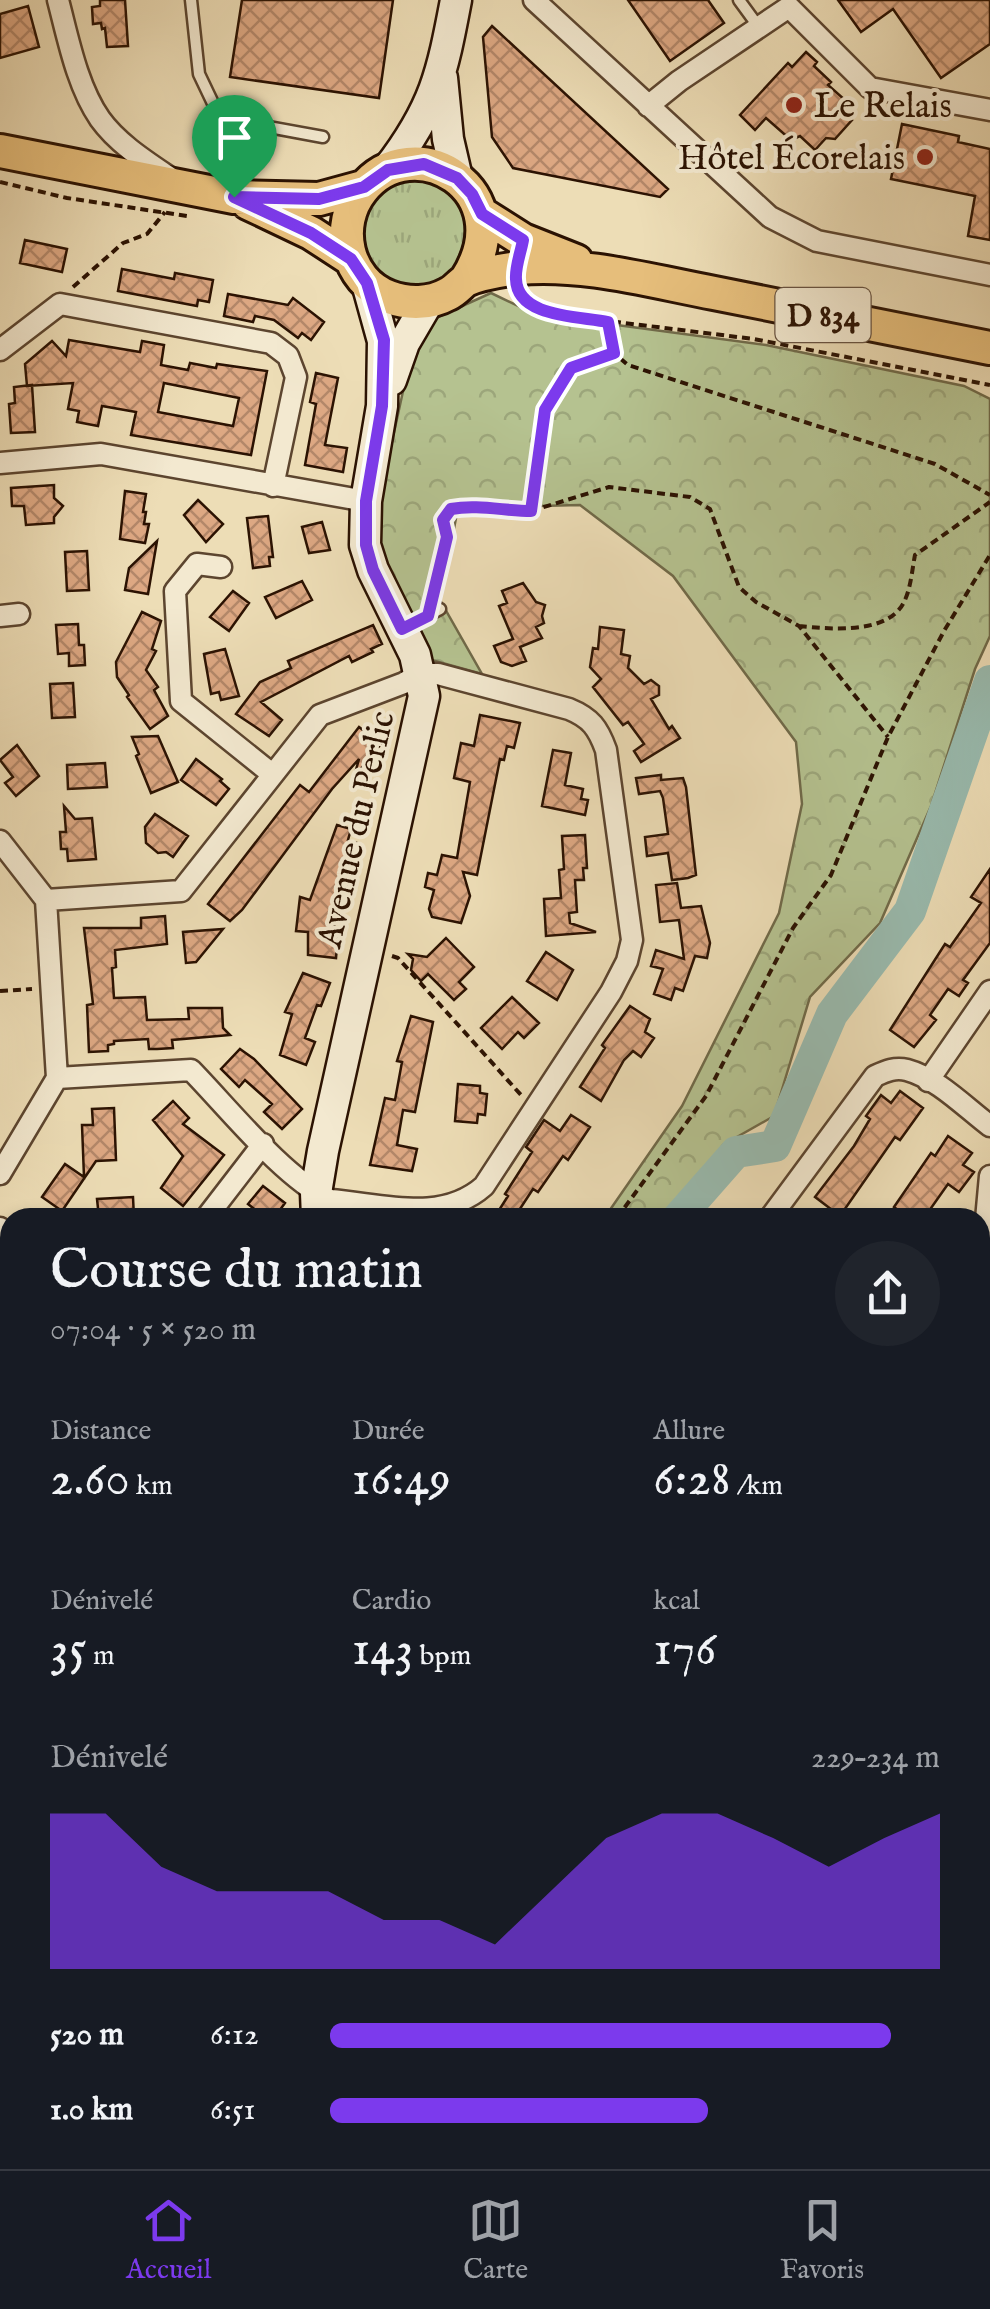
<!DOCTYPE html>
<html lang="fr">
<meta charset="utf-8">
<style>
:root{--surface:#171b24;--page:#20242c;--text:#f1f3f6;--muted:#9ea1a6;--line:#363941;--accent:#7c3aed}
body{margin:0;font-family:"IM FELL English",serif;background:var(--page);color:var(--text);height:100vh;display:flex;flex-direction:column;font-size:38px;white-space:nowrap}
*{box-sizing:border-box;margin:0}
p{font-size:32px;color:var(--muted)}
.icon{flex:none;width:55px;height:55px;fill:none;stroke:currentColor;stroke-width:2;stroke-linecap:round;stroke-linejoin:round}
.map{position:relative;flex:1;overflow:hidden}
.details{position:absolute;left:0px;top:1208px;width:990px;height:962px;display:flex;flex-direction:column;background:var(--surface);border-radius:30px 30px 0 0;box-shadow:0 5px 15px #0003}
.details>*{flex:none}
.pin{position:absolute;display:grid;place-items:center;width:85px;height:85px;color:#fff;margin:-102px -42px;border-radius:50% 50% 50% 0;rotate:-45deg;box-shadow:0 0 10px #0007}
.pin .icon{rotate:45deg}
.round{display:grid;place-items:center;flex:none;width:105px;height:105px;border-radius:52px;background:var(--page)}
.head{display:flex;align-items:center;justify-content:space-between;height:170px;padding:0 50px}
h1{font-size:55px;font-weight:600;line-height:75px}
.stats{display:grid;grid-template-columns:repeat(3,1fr);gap:15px;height:170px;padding:10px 50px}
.stats div{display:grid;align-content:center}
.stats b{font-size:50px;font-weight:600}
.stats small{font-size:28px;font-weight:400}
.stats p{font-size:28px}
.chart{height:280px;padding:20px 50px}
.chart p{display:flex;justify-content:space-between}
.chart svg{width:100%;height:180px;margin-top:10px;fill:var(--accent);opacity:.7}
ul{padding:0 50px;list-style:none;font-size:32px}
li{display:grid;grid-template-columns:160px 120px 1fr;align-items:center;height:75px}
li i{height:25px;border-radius:12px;background:var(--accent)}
.tab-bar{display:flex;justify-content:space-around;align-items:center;height:140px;border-top:2px solid var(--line);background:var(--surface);font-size:28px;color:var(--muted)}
.tab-bar a{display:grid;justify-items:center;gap:5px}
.tab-bar .current{color:var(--accent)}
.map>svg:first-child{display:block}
.grass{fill:url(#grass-tufts);stroke:#706a49;stroke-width:2.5}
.forest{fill:url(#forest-crowns);stroke:#706a49;stroke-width:2.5}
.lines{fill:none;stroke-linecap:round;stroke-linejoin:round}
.river{stroke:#99bbaf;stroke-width:32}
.building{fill:url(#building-cross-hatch);stroke:#2b1202;stroke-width:2.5;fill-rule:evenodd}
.lane-casing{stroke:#5c452f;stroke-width:15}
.street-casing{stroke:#5c452f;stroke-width:25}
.secondary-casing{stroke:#2b1202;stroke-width:35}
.primary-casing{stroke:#2b1202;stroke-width:38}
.path{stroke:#2b1202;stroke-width:4;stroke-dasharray:8 5;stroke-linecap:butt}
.lane{stroke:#f3e9d0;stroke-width:10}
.street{stroke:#f3e9d0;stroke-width:20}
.secondary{stroke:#f3e9d0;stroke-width:30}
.primary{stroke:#e6be7b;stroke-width:32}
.route-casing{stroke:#fff;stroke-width:20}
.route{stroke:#7c3aed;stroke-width:12}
.poi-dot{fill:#8f2418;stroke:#f3e9d0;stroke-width:4}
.labels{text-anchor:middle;stroke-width:8;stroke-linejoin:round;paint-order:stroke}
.shield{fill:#f3e9d0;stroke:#675240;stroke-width:2.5}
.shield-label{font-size:32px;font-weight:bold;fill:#2b1202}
.poi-label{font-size:35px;fill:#2b1202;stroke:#f3e9d0;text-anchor:start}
.street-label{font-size:35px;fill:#2b1202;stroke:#f3e9d0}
</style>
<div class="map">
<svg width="990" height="2169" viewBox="0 0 990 2169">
<defs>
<pattern id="grass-tufts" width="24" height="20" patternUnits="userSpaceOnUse" patternTransform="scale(2.5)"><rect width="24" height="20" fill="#b5c290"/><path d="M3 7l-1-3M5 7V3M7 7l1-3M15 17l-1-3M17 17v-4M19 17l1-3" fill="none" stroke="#9ca67b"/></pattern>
<pattern id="forest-crowns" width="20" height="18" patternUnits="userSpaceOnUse" patternTransform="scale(2.5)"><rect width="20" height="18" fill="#b5c290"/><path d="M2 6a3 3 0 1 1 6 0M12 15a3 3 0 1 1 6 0" fill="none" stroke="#9ca67b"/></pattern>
<pattern id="building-cross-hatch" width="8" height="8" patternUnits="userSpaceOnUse" patternTransform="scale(2.5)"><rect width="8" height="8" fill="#dda883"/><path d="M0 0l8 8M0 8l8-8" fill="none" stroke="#b38769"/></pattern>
</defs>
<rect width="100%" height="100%" fill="#edddb6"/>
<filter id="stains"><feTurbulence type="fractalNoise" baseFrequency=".002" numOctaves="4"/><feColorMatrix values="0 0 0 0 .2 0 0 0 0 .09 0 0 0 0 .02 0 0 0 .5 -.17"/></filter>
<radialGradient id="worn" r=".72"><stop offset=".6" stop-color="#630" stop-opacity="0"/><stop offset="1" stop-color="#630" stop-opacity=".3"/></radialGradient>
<path class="grass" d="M421,177L455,194L470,228L451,277C440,282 425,291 414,290C360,286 338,220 383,187C391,180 410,179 421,177Z"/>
<path class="forest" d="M491,293L535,314L766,345L964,386L990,399V636L975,669L931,806L880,923L810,997L774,1116L723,1145L671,1217H605L682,1106L779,913L802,804L796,742L673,576L580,505L458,508L440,600L482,674L428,659L380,556L379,501L414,341L438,317Z
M0,1984L10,1987V2160H26L23,2169H0Z
M107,2160H707L716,2169H138Z"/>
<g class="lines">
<path class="river" d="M678,1218L736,1152L775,1146L832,1014L910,911L990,681
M620,2169L624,2160"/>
</g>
<path class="building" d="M100,0H125L128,46L107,47L105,28L102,29L101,23L93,24L92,7L100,6Z
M242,0H393L379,98L230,77Z
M628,0H708L724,23L670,61Z
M838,0H990V44L941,78L893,9L861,32Z
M28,6L39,47L0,58V14Z
M492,26L668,189L660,197L513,168L492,137L483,37Z
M806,52L817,62L814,66L831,82L828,85L845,100L838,107L852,120L835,139L826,138L815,150L800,136L791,140L766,118L755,130L740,115L788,63L792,67Z
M902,124L959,136L958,142L990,149V240L968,236L975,196L891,179Z
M25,240L67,249L62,272L20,263Z
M122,269L174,279L175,273L213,280L209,302L198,300L197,306L118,291Z
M228,294L288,305L293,298L324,322L311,340L302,333L298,338L274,320L255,316L253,322L224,316Z
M69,340L140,352L142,341L164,345L161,365L188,370L190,363L216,368L217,364L267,371L251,455L131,435L136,412L102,406L98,426L77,422L79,411L68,409L73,383L27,386L25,364L52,341L66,356ZM164,383L239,398L233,426L158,412Z
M316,373L338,378L325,445L347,448L343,472L305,465L316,404L310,402Z
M32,385L35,432L11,433L9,404L15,403L14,387Z
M54,485V498L63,506L54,517V523L26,525L24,506H12L11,488Z
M125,491L146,494L143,512H146L144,524H149L145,543L120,539Z
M198,500L223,524L206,542L184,515Z
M268,516L273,557H269L270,566L253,568L247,518Z
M322,522L330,550L309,553L302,527Z
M157,541L148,594L125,590L129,568Z
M87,551L89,590L67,591L65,552Z
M302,581L312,600L276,618L265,597Z
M523,583L536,602L545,605L542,616L544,623L536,627L542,638L520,647L526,661L512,666L501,662L494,646L513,639L499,606L507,603L502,591Z
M233,591L249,603L229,631L210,617Z
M142,612L161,621L152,649L156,651L146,670L158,687L154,690L168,716L150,729L127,697L129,695L117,677L116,662Z
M78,624L79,645H84L85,665L69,666V653L58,654L56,625Z
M373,625L382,644L371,649L373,652L352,662L349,656L261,702L282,720L269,736L236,714L260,682L291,668L288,661Z
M600,627L624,630L621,654L630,656L628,668L644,684L651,680L659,686V695L651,699L669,729L672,726L680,738L641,762L634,751L644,744L642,741L628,722L623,725L593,687L601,679L590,667L593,648L598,649Z
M225,649L239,696L221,700L219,692L211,694L204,654Z
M73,683L75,717L52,718L50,684Z
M480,715L520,723L514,748L507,746L504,760L500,759L477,875L463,872L470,896L461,923L432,917L429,909L434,890L425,887L428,873L437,875L442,855L457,858L470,782L454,778L461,743L474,746Z
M359,727L381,744L354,777L359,759L332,789L242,910L230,921L208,904L300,785L309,792Z
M158,736L178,782L151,793L136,756L139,754L132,737Z
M17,745L39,776L16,796L5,783L13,777L0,760Z
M553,750L571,753L565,785L583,789L581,799L588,800L585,815L542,806Z
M196,759L222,779L220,781L229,789L216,805L181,780Z
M105,763L107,787L68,789L67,765Z
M661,775V780L683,778L686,787L696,875L688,878L672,880L668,853L647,856L645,837L668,834L663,798L660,791L639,794L636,778Z
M64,806L75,819L92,818L96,859L68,861L67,849H61L60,832H66Z
M155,814L188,836L173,857L166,852L158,853L146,843L145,827Z
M337,825L351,829L348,840L360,844L332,933L338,934L336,958L308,955V932L296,931L300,897L310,900Z
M585,835L587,868H583L584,880H575L577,912L569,913L570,923L596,932L546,936L544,899L561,898L559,870L564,869L562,836Z
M990,869V943L963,980L968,983L959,996L948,989L930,1015L936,1020L914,1047L890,1030L945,944L950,947L981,903L971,897Z
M677,883L681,908L701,906L710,943L707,958L695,956L683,991L675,988L671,1000L654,994L663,969L651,966L656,950L684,959L679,920L660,922L656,885Z
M165,916L167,944L115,950L116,967L112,968L114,998L145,997L147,1020L189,1019L188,1008H222L223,1028L230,1035L172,1040L173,1048L157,1049H149L148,1039L114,1041V1044L108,1045V1051L89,1052L87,1005L93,1004L84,928H141V918Z
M223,929L196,962L186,963L183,932Z
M446,938L474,967L459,982L466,989L454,1000L428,974L421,981L411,970L413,959L408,954L427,957Z
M546,952L573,970L557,1000L527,981Z
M303,973L330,983L321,1006L317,1005L305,1038L315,1042L306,1065L280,1055L292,1014L285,1012Z
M512,997L539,1023L524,1038L518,1032L502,1049L481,1028Z
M630,1006L650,1019L645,1032L654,1038L641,1057L633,1051L624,1060L601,1101L580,1087L605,1048L602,1045Z
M411,1016L433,1022L415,1112L403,1110L397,1145L417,1149L412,1171L370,1165L385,1098L395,1100L402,1062L397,1061Z
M240,1049L254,1059L302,1109L282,1129L264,1112L272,1104L245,1080L239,1087L221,1069Z
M458,1084L480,1086V1093L487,1094L485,1115L478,1114L477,1123L455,1121Z
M900,1091L923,1108L900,1140L895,1137L840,1216L815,1197L854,1146L870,1119L866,1116L881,1095L891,1103Z
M173,1101L189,1118L183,1124L224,1155L183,1206L161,1188L183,1156L153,1120Z
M114,1108L116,1160L96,1161L62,1211L42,1197L65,1164L84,1177L82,1125H93L92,1109Z
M571,1115L590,1127L568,1160L563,1156L538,1192L533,1189L514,1218H494L508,1196L505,1194L532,1152L526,1147L544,1120L560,1131Z
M948,1136L972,1153L963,1165L974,1172L959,1192L948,1184L924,1218H908L894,1207L931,1153L935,1156Z
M263,1186L285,1203L274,1218H254L258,1212L248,1204Z
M133,1197L134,1218H99L97,1199Z"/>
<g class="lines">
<g class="lane-casing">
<path id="lane" d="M191,0L199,74L220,118L323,137
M739,0L758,26
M405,627L440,609"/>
</g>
<g class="street-casing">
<path id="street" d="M58,0C68,38 77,86 100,119C118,144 147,162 172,179
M534,0L770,217L817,241L990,275
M648,106L679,81L789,7L870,88L990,110
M0,350L60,304L271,343L288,356L296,377L273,486
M0,463L101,454L366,501
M221,567L197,564L175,591L181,701L272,774
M0,616L19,614
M0,841L46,900L57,1078L0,1174
M46,900L181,891L320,715L404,683L420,674H438L569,709C591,718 598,728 606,750L632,940L627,961L611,992L484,1186C441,1224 383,1204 330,1200C283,1177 229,1109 191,1070L57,1078
M928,1081L990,991
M206,1218L263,1144
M770,1218L875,1076C886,1071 895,1067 907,1070C937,1078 966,1108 990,1126
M0,1228L10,1235
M980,1285L990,1176
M0,1479L10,1478
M0,1663H10
M980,1924L990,1914
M331,2169L334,2160"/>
</g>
<g class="secondary-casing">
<path id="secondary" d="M442,78L448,139L457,178
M388,169C435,108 442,74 456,0
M391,380L404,343L428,302
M317,1218L316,1193L323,1151L424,696L415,655L373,570L365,545L366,501L382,406L383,341L367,283
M0,1791L10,1790
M0,1858L10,1857
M980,1942L990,1946
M980,1970L990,1975"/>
</g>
<g class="primary-casing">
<path id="primary" d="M0,151L234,197L319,199L363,187
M248,203L311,233L351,259
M482,214L523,240L576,261
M466,280C524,190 413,125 362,190C334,225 346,281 389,297C408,304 430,304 448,294C455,291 460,284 466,280C479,274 503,270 518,268C583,262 650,281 714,293C806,312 898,330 990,348"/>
</g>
<path class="path" d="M0,182L67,198L187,216
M73,287L123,243L147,234L165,212
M519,291L523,301L536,309L608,321L754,339L990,385
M608,323L614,353L628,365L935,464L990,495
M531,511L609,487L690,497L710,509L739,587L756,602L799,626L888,737
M431,596C438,569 450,549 443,520L451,509C475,505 506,511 531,511L545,410L571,369L614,353
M799,626C829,629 888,635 904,602C911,588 912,570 915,555L990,502
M392,956L398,958L521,1095
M0,991L32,989
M617,1218L706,1096L793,928L831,875L888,737L944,631L990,555
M0,1341L10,1347
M980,1390L990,1378
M980,1397L990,1398
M46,2160L78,2169
M33,2169L36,2160
M582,2169L586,2160"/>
<use href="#lane" class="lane"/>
<use href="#street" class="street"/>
<use href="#secondary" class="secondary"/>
<use href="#primary" class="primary"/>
</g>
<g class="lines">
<g class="route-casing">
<path id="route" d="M424,164L457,178L472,194L482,214L523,240C521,252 515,267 516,279C517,318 580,316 608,322L614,353L571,368L545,410L531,511C505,511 477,504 451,509L443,520L447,537L428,616L402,629L373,570L366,545V501L382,406L384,340L367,283L351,259L311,233L234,197L319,199L364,187L388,170Z"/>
</g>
<use href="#route" class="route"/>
</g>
<g class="poi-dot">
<circle cx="794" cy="105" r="10"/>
<circle cx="925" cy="157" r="10"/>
</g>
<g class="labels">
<rect class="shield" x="775.5" y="288" width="95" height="54" rx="8"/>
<g class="shield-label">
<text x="823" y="326">D 834</text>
</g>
<g class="poi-label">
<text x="814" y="117">Le Relais</text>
<text x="905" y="169" text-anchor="end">Hôtel Écorelais</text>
</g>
<g class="street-label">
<text transform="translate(355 829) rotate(-77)" y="12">Avenue du Perlic</text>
</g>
</g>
<rect width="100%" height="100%" filter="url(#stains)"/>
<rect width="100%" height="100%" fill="url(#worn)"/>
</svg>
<div class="pin" style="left:234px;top:197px;background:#1e9e55"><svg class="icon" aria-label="arrive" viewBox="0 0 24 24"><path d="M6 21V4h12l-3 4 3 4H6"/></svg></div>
<section class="details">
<div class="head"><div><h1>Course du matin</h1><p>07:04 · 5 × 520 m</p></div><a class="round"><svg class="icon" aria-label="share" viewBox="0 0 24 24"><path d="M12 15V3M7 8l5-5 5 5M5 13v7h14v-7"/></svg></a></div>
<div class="stats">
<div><p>Distance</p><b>2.60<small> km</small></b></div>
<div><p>Durée</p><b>16:49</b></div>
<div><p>Allure</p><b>6:28<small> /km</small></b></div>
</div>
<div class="stats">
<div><p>Dénivelé</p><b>35<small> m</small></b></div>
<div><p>Cardio</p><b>143<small> bpm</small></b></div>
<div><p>kcal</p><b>176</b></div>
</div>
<div class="chart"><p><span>Dénivelé</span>229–234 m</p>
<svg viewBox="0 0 160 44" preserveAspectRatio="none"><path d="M0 44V6L10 6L20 19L30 25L40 25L50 25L60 32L70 32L80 38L90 25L100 12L110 6L120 6L130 12L140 19L150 12L160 6V44z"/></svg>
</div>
<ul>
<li><b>520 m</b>6:12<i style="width:92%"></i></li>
<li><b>1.0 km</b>6:51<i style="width:62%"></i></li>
</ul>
</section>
</div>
<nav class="tab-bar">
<a class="current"><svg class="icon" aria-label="home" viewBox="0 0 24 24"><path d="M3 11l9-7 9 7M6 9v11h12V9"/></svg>Accueil</a>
<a><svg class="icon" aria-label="map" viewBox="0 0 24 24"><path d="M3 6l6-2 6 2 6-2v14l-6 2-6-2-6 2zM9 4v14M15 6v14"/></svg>Carte</a>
<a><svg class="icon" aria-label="saved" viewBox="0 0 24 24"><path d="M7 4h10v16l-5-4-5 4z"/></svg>Favoris</a>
</nav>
